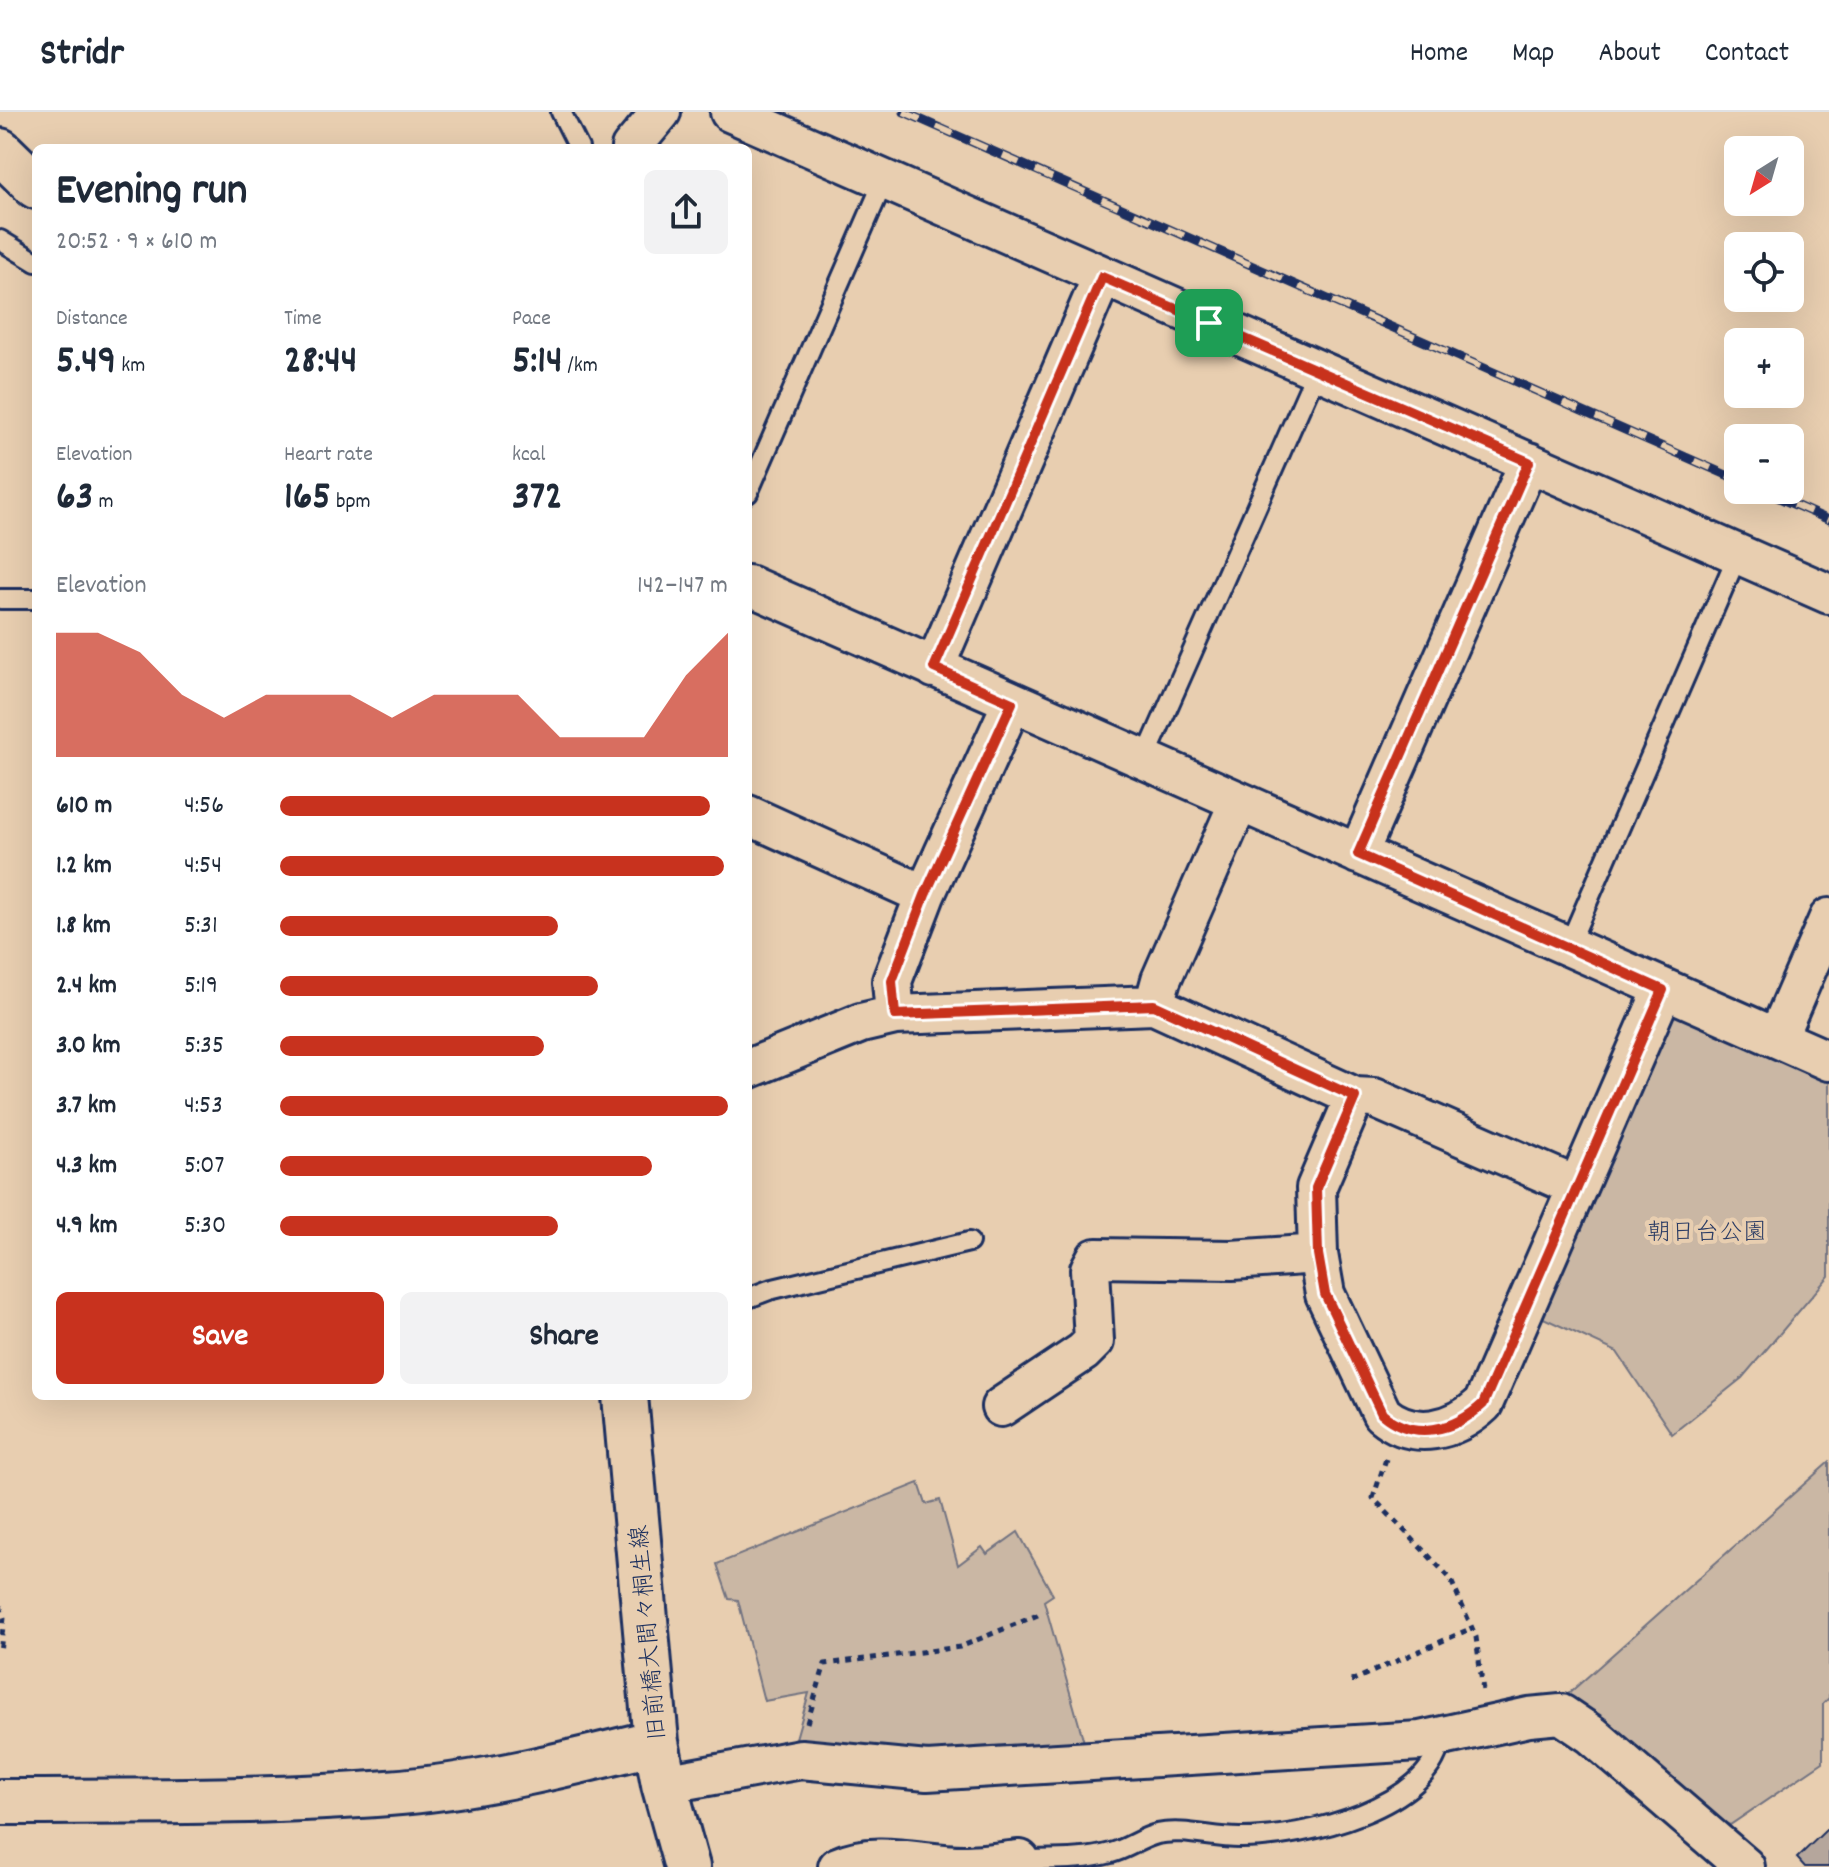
<!DOCTYPE html>
<meta charset="utf-8">
<style>
:root{--surface:#fff;--page:#f2f2f3;--text:#1f2937;--muted:#747a83;--line:#e0e1e3;--accent:#c8321e}
body{margin:0;font-family:Dekko,"Klee One",sans-serif;background:var(--page);color:var(--text);height:100vh;display:flex;flex-direction:column;font-size:30px;white-space:nowrap}
*{box-sizing:border-box;margin:0}
p{font-size:26px;color:var(--muted)}
.icon{flex:none;width:44px;height:44px;fill:none;stroke:currentColor;stroke-width:2;stroke-linecap:round;stroke-linejoin:round}
.map{position:relative;flex:1;overflow:hidden}
.side{position:absolute;left:32px;top:32px;width:720px;height:1256px;display:flex;flex-direction:column;background:var(--surface);border-radius:12px;box-shadow:0 8px 32px #0002}
.side>*{flex:none}
.needle{width:52px;rotate:217deg}
.tools{position:absolute;left:1724px;top:24px;display:grid;gap:16px}
.tools a{display:grid;place-items:center;width:80px;height:80px;border-radius:12px;background:var(--surface);box-shadow:0 8px 32px #0002;font-size:40px}
.pin{position:absolute;display:grid;place-items:center;width:68px;height:68px;color:#fff;margin:-34px;border-radius:16px;box-shadow:0 4px 12px #0006}
.round{display:grid;place-items:center;flex:none;width:84px;height:84px;border-radius:12px;background:var(--page)}
.head{display:flex;align-items:center;justify-content:space-between;height:136px;padding:0 24px}
h1{font-size:44px;font-weight:800;line-height:60px}
.figures{display:grid;grid-template-columns:repeat(3,1fr);gap:12px;height:136px;padding:8px 24px}
.figures div{display:grid;align-content:center}
.figures b{font-size:40px;font-weight:800}
.figures small{font-size:22px;font-weight:400}
.figures p{font-size:22px}
.chart{height:224px;padding:16px 24px}
.chart p{display:flex;justify-content:space-between}
.chart svg{width:100%;height:144px;margin-top:8px;fill:var(--accent);opacity:.7}
.action{display:flex;gap:16px;margin-top:auto;padding:16px 24px}
.action a{flex:1;height:92px;border-radius:12px;background:var(--accent);color:#fff;font-size:32px;font-weight:800;line-height:92px;text-align:center}
.action a+a{background:var(--page);color:var(--text)}
ul{padding:0 24px;list-style:none;font-size:26px}
li{display:grid;grid-template-columns:128px 96px 1fr;align-items:center;height:60px}
li i{height:20px;border-radius:10px;background:var(--accent)}
header{display:flex;align-items:center;gap:48px;box-sizing:border-box;height:112px;padding:0 40px;background:var(--surface);border-bottom:2px solid var(--line)}
header strong{font-size:38px}
nav{display:flex;gap:44px;margin-inline-start:auto;font-size:28px}
.map>svg:first-child{display:block}
.green{fill:#cab7a4;stroke:#727381;stroke-width:2}
.building{fill:#b5a69c;stroke:#1b2f5e;stroke-width:2}
.lines{fill:none;stroke-linecap:round;stroke-linejoin:round}
.lane-casing{stroke:#1b2f5e;stroke-width:24}
.street-casing{stroke:#1b2f5e;stroke-width:44}
.secondary-casing{stroke:#1b2f5e;stroke-width:50}
.path{stroke:#1b2f5e;stroke-width:5;stroke-dasharray:6 6;stroke-linecap:butt}
.lane{stroke:#e8ceb0;stroke-width:18}
.street{stroke:#e8ceb0;stroke-width:38}
.secondary{stroke:#e8ceb0;stroke-width:44}
.rail-casing{stroke:#1b2f5e;stroke-width:9}
.rail{stroke:#e8ceb0;stroke-width:6;stroke-dasharray:18;stroke-linecap:butt}
.route-casing{stroke:#fff;stroke-width:16}
.route{stroke:#c8321e;stroke-width:10}
.labels{text-anchor:middle;stroke-width:8;stroke-linejoin:round;paint-order:stroke}
.park-label{font-size:24px;fill:#2c3d65;stroke:#e8ceb0}
.street-label{font-size:24px;fill:#1b2f5e;stroke:#e8ceb0}
</style>
<header>
<strong>Stridr</strong>
<nav><a>Home</a><a>Map</a><a>About</a><a>Contact</a></nav>
</header>
<div class="map">
<svg width="1829" height="1755" viewBox="0 0 1829 1755">
<rect width="100%" height="100%" fill="#e8ceb0"/>
<filter id="ink" filterUnits="userSpaceOnUse"><feTurbulence type="fractalNoise" baseFrequency=".0125" numOctaves="2"/><feDisplacementMap in="SourceGraphic" scale="16" xChannelSelector="R" yChannelSelector="G"/><feConvolveMatrix kernelMatrix="1 2 1 2 8 2 1 2 1" color-interpolation-filters="sRGB"/></filter>
<g filter="url(#ink)">
<path class="green" d="M1670,896L1829,968V1164L1742,1266L1672,1322L1617,1240L1539,1204Z
M1829,1350V1586L1823,1592V1650L1730,1713L1716,1707L1566,1584Z
M919,1371L926,1392L940,1388L958,1453L982,1435L987,1442L1018,1420L1053,1483L1044,1489L1086,1637L925,1648L795,1630L809,1581L764,1589L738,1488L729,1487L717,1452Z"/>
<path class="building" d="M1829,1715V1755H1805L1797,1746Z"/>
<g class="lines">
<g class="lane-casing">
<path id="lane" d="M561,0L579,36
M0,128L36,150
M748,381L885,66
M0,487H36
M1144,649L1317,258
M1568,835L1738,442
M748,1186L769,1178L969,1130
M1020,1748C1050,1747 1082,1749 1111,1741C1127,1737 1141,1726 1157,1722C1184,1716 1215,1727 1242,1726C1303,1726 1433,1696 1441,1625"/>
</g>
<g class="street-casing">
<path id="street" d="M730,0L1829,482
M631,36L661,0
M748,473L1829,949
M934,556L1102,165
M748,703L925,783
M1358,742L1529,350
M1154,893L1161,868L1239,690
M895,903L892,869L925,783L1012,591
M1777,926L1829,806
M748,957L861,911L895,903L1154,893L1355,985L1374,986L1575,1074
M1355,985L1316,1076L1318,1142L1325,1182L1382,1302C1414,1329 1454,1319 1483,1292L1663,878
M1001,1295L1083,1240L1094,1229L1090,1157L1096,1146L1232,1148L1318,1142
M664,1672L801,1647L927,1659L1420,1629L1529,1605L1561,1602L1592,1623L1745,1755
M838,1755C876,1737 923,1753 963,1753C982,1753 1001,1750 1020,1748"/>
</g>
<g class="secondary-casing">
<path id="secondary" d="M0,39L36,74
M625,1284L656,1630L664,1672L687,1755
M0,1690C129,1689 259,1691 388,1681C479,1674 568,1652 656,1630"/>
</g>
<path class="path" d="M1386,1347L1373,1386L1450,1466L1476,1525L1483,1579
M0,1494L4,1506L0,1540
M1351,1569L1472,1516
M807,1611L825,1552L960,1535L1040,1502"/>
<use href="#lane" class="lane"/>
<use href="#street" class="street"/>
<use href="#secondary" class="secondary"/>
<g class="rail-casing">
<path id="rail" d="M904,0L1738,368
M1761,378L1829,408"/>
</g>
<use href="#rail" class="rail"/>
</g>
</g>
<g class="lines" filter="url(#ink)">
<g class="route-casing">
<path id="route" d="M1102,165L1529,350L1358,742L1663,878L1483,1292C1454,1319 1414,1329 1382,1302L1325,1182L1318,1142L1316,1076L1355,985L1154,893L895,903L892,869L925,783L1012,591L934,556Z"/>
</g>
<use href="#route" class="route"/>
</g>
<g class="labels">
<g class="park-label">
<text x="1707" y="1127">朝日台公園</text>
</g>
<g class="street-label">
<text transform="translate(647 1521) rotate(-95)" y="8">旧前橋大間々桐生線</text>
</g>
</g>
</svg>
<div class="tools">
<a><svg class="needle" viewBox="-14 -14 28 28"><path d="M0-13l5 13h-10z" fill="#e53935"/><path d="M0 13l5-13h-10z" fill="#747a83"/></svg></a>
<a><svg class="icon" aria-label="locate" viewBox="0 0 24 24"><circle cx="12" cy="12" r="6"/><path d="M12 2v4M12 18v4M2 12h4M18 12h4"/></svg></a>
<a>+</a>
<a>−</a>
</div>
<div class="pin" style="left:1209px;top:211px;background:#1e9e55"><svg class="icon" aria-label="arrive" viewBox="0 0 24 24"><path d="M6 21V4h12l-3 4 3 4H6"/></svg></div>
<section class="side">
<div class="head"><div><h1>Evening run</h1><p>20:52 · 9 × 610 m</p></div><a class="round"><svg class="icon" aria-label="share" viewBox="0 0 24 24"><path d="M12 15V3M7 8l5-5 5 5M5 13v7h14v-7"/></svg></a></div>
<div class="figures">
<div><p>Distance</p><b>5.49<small> km</small></b></div>
<div><p>Time</p><b>28:44</b></div>
<div><p>Pace</p><b>5:14<small> /km</small></b></div>
</div>
<div class="figures">
<div><p>Elevation</p><b>63<small> m</small></b></div>
<div><p>Heart rate</p><b>165<small> bpm</small></b></div>
<div><p>kcal</p><b>372</b></div>
</div>
<div class="chart"><p><span>Elevation</span>142–147 m</p>
<svg viewBox="0 0 160 44" preserveAspectRatio="none"><path d="M0 44V6L10 6L20 12L30 25L40 32L50 25L60 25L70 25L80 32L90 25L100 25L110 25L120 38L130 38L140 38L150 19L160 6V44z"/></svg>
</div>
<ul>
<li><b>610 m</b>4:56<i style="width:96%"></i></li>
<li><b>1.2 km</b>4:54<i style="width:99%"></i></li>
<li><b>1.8 km</b>5:31<i style="width:62%"></i></li>
<li><b>2.4 km</b>5:19<i style="width:71%"></i></li>
<li><b>3.0 km</b>5:35<i style="width:59%"></i></li>
<li><b>3.7 km</b>4:53<i style="width:100%"></i></li>
<li><b>4.3 km</b>5:07<i style="width:83%"></i></li>
<li><b>4.9 km</b>5:30<i style="width:62%"></i></li>
</ul>
<div class="action"><a>Save</a><a>Share</a></div>
</section>
</div>
